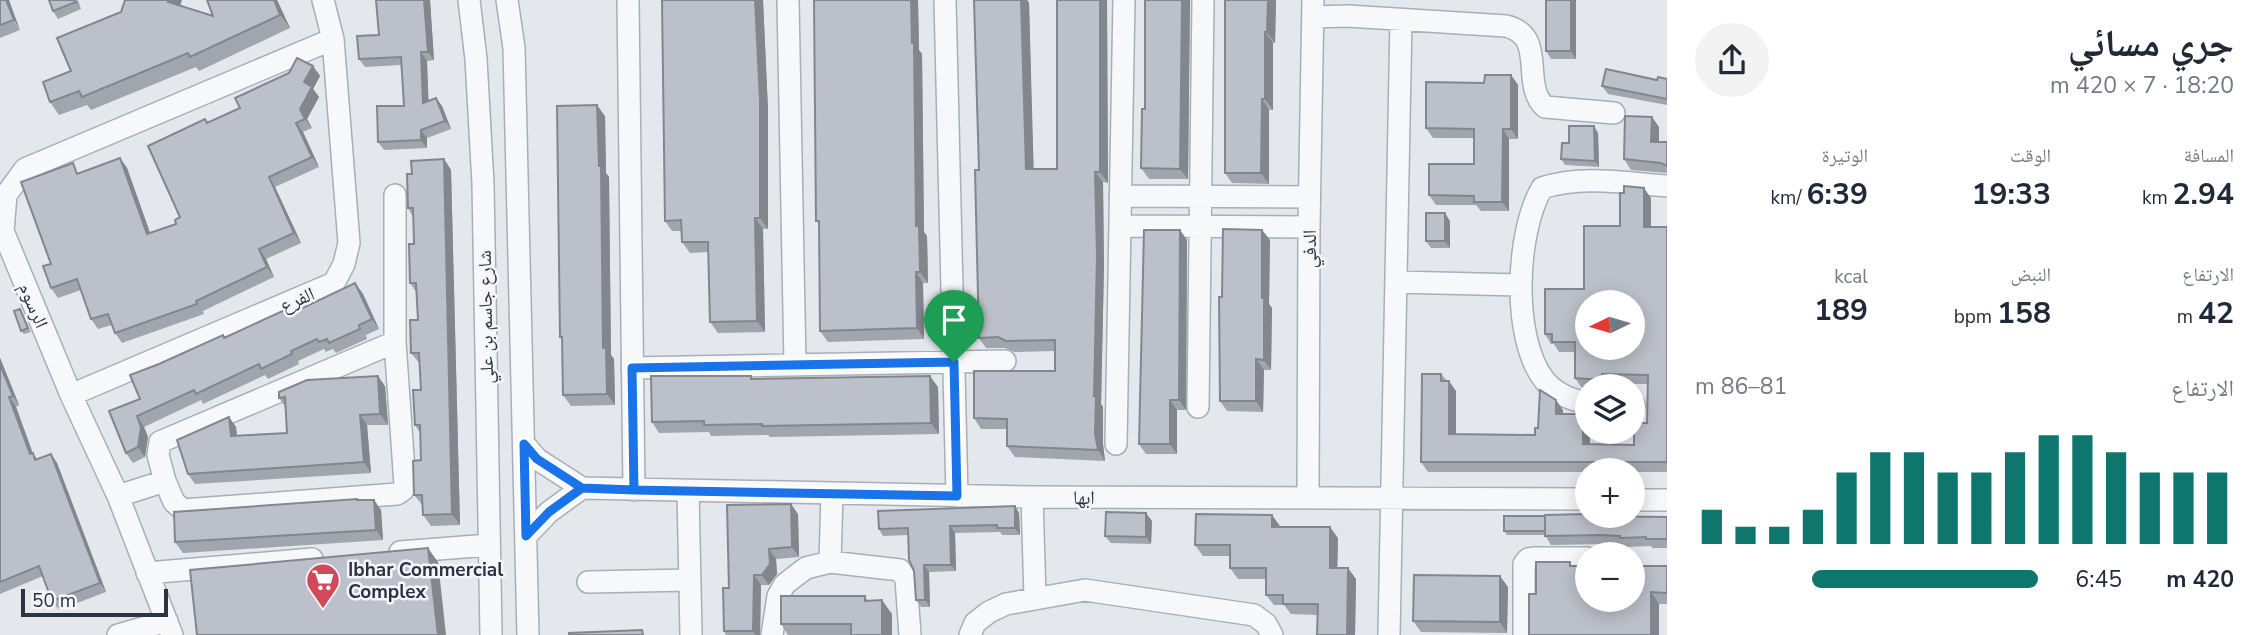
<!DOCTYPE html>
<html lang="ar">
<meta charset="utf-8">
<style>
:root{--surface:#fff;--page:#f2f2f3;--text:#1f2937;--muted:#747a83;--accent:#0f766e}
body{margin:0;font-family:"Nunito Sans","Noto Naskh Arabic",sans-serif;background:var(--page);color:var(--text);direction:rtl;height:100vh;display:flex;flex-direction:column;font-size:26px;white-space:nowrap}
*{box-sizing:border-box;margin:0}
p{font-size:23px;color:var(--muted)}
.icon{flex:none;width:38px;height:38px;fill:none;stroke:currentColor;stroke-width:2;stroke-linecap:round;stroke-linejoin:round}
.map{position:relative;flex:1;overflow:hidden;direction:ltr}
.side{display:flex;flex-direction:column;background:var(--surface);width:595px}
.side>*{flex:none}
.needle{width:46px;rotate:265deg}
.tools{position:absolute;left:1575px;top:290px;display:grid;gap:14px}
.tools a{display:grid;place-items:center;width:70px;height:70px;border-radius:50%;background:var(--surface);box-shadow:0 4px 18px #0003;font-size:35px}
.scale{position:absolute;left:21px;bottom:18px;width:147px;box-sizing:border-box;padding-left:7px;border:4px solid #2b3445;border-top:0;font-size:19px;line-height:24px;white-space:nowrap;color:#2b3445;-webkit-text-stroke:5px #f4f6f9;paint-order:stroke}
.pin{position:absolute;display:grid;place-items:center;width:60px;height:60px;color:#fff;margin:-72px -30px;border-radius:50% 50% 50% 0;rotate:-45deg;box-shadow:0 0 7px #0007}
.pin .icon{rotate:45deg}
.round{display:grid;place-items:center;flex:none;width:74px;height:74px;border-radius:37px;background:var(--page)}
.summary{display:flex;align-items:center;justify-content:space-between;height:119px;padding:0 28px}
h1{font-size:38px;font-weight:700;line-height:52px}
.metrics{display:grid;grid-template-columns:repeat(3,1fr);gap:10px;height:119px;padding:7px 28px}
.metrics div{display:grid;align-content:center}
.metrics b{font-size:30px;font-weight:700}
.metrics small{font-size:19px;font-weight:400}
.metrics p{font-size:19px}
.chart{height:196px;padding:14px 28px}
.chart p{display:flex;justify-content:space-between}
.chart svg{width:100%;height:126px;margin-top:7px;stroke:var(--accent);stroke-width:6}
ul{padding:0 28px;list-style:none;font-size:23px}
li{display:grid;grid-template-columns:112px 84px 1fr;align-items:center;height:52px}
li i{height:18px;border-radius:9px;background:var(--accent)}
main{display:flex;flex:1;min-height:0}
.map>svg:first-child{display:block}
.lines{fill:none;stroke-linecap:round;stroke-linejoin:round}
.minor-casing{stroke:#a9aeb7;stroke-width:24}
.minor{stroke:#f7f8fa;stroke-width:21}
.wall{fill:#a1a5ae}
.shaded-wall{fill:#83868d}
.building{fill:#bbc0ca;stroke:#83868d;stroke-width:2;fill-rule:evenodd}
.route-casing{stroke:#fff;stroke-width:14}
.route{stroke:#1a73e8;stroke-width:9}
.labels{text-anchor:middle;stroke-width:5;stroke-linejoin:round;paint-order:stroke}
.street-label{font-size:19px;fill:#2b3445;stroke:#f4f6f9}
.poi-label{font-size:19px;font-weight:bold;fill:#2b3445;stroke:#f4f6f9;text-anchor:start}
</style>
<main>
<section class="side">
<div class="summary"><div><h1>جري مسائي</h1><p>18:20 · 7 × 420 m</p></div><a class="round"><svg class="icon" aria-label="share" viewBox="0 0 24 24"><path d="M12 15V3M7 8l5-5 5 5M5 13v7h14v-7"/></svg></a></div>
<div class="metrics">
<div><p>المسافة</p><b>2.94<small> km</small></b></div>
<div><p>الوقت</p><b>19:33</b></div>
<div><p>الوتيرة</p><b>6:39<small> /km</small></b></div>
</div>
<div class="metrics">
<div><p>الارتفاع</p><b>42<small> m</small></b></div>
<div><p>النبض</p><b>158<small> bpm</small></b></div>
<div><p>kcal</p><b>189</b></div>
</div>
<div class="chart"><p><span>الارتفاع</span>81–86 m</p>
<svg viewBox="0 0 160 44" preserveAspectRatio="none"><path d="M5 44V32M15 44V38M25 44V38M35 44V32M45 44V19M55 44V12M65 44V12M75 44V19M85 44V19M95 44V12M105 44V6M115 44V6M125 44V12M135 44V19M145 44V19M155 44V19"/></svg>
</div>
<ul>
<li><b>420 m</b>6:45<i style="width:66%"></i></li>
</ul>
</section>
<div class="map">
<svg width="1667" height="635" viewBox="0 0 1667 635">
<rect width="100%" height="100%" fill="#e4e7ec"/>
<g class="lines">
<g class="minor-casing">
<path id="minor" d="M469,0L476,59L483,184L491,635
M507,0L514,48L528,635
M628,0L634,490
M788,0L795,365
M945,0L957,496
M1313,17L1348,16L1506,26C1548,36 1520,84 1545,107L1614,113
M1120,196L1309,197
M1120,226L1309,227
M1396,282L1520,285
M632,368L1005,361
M71,395L334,283L344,264L349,243L333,39L323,0
M1587,403C1571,400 1556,394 1545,381C1511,339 1516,232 1542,188C1582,175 1625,183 1667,186
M1633,405H1634
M1198,407L1203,0
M524,444L537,459L582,488L1032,497L1587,499
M1116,444L1124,0
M165,481L158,455L160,442L395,342
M688,491L691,635
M118,496L165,481L174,502L183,510L397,494L403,490L405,485L395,342V195
M1032,497L1035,597
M1308,497L1309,227L1313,0
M1633,500H1667
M526,536L549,512L582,488
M400,552L489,545
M830,562L832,493
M147,573L312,559
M588,582L690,580
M118,635L167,621
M172,635L118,496L71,395L3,231L6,195L25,169L333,39
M772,635L778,596L785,584L806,568L830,562L900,570L906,579L910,635
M970,635L975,623L989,612L1006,604L1085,590L1254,615L1266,624L1272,635
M1389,635L1401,20
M1524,635V564L1528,559L1535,558H1587"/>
</g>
<use href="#minor" class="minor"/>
</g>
<path class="wall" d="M0,0L20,30L0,38Z
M78,0L81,9L58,19L53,11Z
M277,0L290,28L199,71L196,67L91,110L87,105L59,115L50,102L71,71L213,16Z
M430,0L434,60L427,61L428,101L436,98L442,106L451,129L427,138V148L384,150L378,142L404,106L401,65L365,67L359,59L379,35Z
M662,0H763L768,110V229H763L765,332L718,333L710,322L709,252L690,253L682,242V231H672L665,221Z
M814,0H918L919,50L922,54L924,232L927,236L928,283H923L924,339L828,342L820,331L819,224L816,221Z
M1057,0H1107L1108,183L1103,182L1104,266L1101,404L1103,407V444L1105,461L1015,457L1007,446V429H981L974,418L1055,371V351L1014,352L1005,348H986L979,338V170L1029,2L1033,169H1057Z
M1145,0H1190L1188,179H1149L1141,168L1145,109Z
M1225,0H1276L1275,43H1273V110H1269V184L1232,183L1225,173Z
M1546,0H1576V59H1551L1546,51Z
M313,66L320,76L313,89L319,97L307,119L312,128L303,132L319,167L275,187L301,243L266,259L274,277L203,311L204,314L122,343L115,333L112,325L98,329L91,319L81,290L58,298L51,288V264L80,173L120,158L127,168L150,233L176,224L180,217L207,123L240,108Z
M1511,75L1518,85V139H1509V211H1481L1476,205H1436L1429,195L1474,164V138H1433L1426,128L1484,83Z
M1667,79V105L1608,94L1602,86Z
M605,116L606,173L609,177L611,355L614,359L615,405L571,406L563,395L562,340L560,337Z
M1652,117L1659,127V142H1667V173L1631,170L1624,159Z
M1598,133L1599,167L1565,165L1561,159Z
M444,159L451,170L460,525L431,526L423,515V506L414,495L421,460L420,433L415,425L421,390L420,364L411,353L418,320L417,293L410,283L414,244L413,217L408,208L412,174Z
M1651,198V227H1667V472H1633V471H1587V472H1428L1421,462L1441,374L1456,391V434L1535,435L1538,428L1563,410V414H1583L1587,420V432H1590V444L1634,445L1647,423L1648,384H1609V387H1587V389L1582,388L1575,378V352H1559L1554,344H1551L1545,334L1584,289L1620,226Z
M1450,221V248H1431L1426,241Z
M1180,230L1187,240L1186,410H1177V454H1146L1139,444Z
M1262,230L1270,240L1269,304L1272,308L1271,370H1264L1263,412L1227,411L1220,401L1222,297Z
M355,283L363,294L379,329L366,335L367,339L336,353L333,349L326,352L324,349L298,361L299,364L268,379L265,375L203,404L201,400L144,427L148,437L145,457L133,463L126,453L140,399L225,338L287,309L290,314Z
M20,309L31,332L24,334L21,331Z
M0,358L19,405L16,407L33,454L37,459L51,454L57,463L106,592L59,610L52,601L43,576L0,594Z
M751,376L753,379L938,387L939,434L770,437L768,435L711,436L709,432L659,433L652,422Z
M385,386L388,425H367L371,473L195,484L188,474L229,417L236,427L237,436L287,433L286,408L279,398Z
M358,500H374L381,510L383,540L183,553L175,542Z
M1019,513L1020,535H1002L1000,532L955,533L956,571L929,572L930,607H921L916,600L914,571L908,535L883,536L879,529Z
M798,514L799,557L776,559L777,574L769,585H761L760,635H726L724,631L729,588Z
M1641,517H1667V548H1652L1651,546L1626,547L1625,545L1607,544L1551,545L1545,535H1507L1504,531Z
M1152,521L1151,544L1111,543L1105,536Z
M1280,526V527L1338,538L1337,568L1356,579L1355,635H1317V615L1291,614L1284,605H1274L1266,595V579H1238L1230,568V556H1203L1195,545Z
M1573,566H1667V604H1659V635H1529L1536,594Z
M1508,587L1507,633L1421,632L1413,621Z
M865,596L868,601L892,614V635H788L781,624Z"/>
<path class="shaded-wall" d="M6,0H9L20,30L14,20Z
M169,0H182L177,15L168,2Z
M274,0H277L290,28L280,15Z
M424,0H430L434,60L428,52Z
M755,0H763L768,110V229L760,218Z
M911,0H918L919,50L922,54L924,232L927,236L928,283L920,272L916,226Z
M1021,0H1027L1029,2L1034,180L1026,169Z
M1100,0H1107L1108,183L1100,172Z
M1182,0H1190L1188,179L1180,169Z
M1268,0H1276L1275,43L1267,32Z
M1571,0H1576V59L1571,51Z
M1265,32L1273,43V110L1265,99Z
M421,52L427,61L429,112L423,103Z
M313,66L320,76L313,89L319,97L307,119L312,128L305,119L300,109L304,82Z
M1511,75L1518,85V139L1511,129Z
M436,98L442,106L451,129L445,121Z
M1262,99L1269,110V184L1261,173Z
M597,105L605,116L606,173L609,177L611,355L614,359L615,405L607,394L603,348Z
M1652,117L1659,127V152L1651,142Z
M296,123L303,132L319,167L312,157Z
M1594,126L1598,133L1599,167L1595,161Z
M1503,129L1509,139V211L1502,202Z
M421,130L427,138V148L421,140Z
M120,158L127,168L154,244L147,234Z
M444,159L451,170L460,525L452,514Z
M1095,172L1103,182L1104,266L1101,404L1103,407V444L1105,461L1098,450L1095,433L1094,396Z
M269,177L275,187L301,243L294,233Z
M1644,188L1651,198V236L1644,227Z
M1445,213L1450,221V248L1445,241Z
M755,218L763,229L765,332L757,321Z
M1180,230L1187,240L1186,410L1179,400Z
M1262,230L1270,240L1269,304L1272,308L1271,370L1264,360L1262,298Z
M259,249L266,259L274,277L267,267Z
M916,272L923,283L924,339L917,328Z
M355,283L363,294L379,329L372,319Z
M0,358L19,405L13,396L0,365Z
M1256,359L1264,370L1263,412L1256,401Z
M1602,374L1609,384V387H1607L1602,380Z
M378,376L385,386L388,425L380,414Z
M930,376L938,387L939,434L931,423Z
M1449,381L1456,391V444L1449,434Z
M9,397L16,407L33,454L39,462L42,469L30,454Z
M1170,400L1177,410V454L1170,444Z
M1556,400L1563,410V424L1556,414Z
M1583,414L1587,420V432H1590V454L1583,444Z
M360,415L367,425L371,473L364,462Z
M137,416L144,427L148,437L145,457L138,447Z
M229,417L236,427L238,447L231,436Z
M51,454L57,463L106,592L100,583Z
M374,500L381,510L383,540L376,530Z
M791,504L798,514L799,557L792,547Z
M1015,506L1019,513L1020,535L1015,528Z
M1146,513L1152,521L1151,544L1146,537Z
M1272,515L1280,526V538L1272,527Z
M950,526L955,533L956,571L951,565Z
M1330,527L1338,538L1337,579L1330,568Z
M428,548L438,562L446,635H438Z
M769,549L776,559L777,574L769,585L762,575Z
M924,565L929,572L930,607L925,600Z
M1348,568L1356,579L1355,635H1347Z
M754,575L761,585L760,635H756L753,631Z
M1500,576L1508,587L1507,633L1500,622Z
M1651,592L1659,604V635H1651Z
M882,600L892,614V635H882Z"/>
<path class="building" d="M0,0H6L14,20L0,25Z
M49,0H75L76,2L53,11Z
M125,0H169L168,2L213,16L207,0H274L280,15L190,57L188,53L82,97L79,91L50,102L43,82L71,71L57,38L121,12Z
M376,0H424L428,52H421L423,103L436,98L445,121L421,130V140L378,142L377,106H404L401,57L359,59L357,36L379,35Z
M662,0H755L760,100V218H755L757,321L710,322L708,242H682L681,220L665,221Z
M814,0H911L912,43H914L916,226H919L920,272H916L917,328L820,331L819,221H816Z
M974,0H1021L1026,169H1057V0H1100V172H1095L1097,256L1094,396H1096L1095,433L1098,450L1007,446V419L974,418V371H1055V340L1006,341L998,337L979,338L975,170H979Z
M1145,0H1182L1180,169L1141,168L1142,109H1145Z
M1225,0H1268L1267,32H1265V99H1262L1261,173H1225Z
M1546,0H1571V51H1546Z
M297,58L313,66L304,82L312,87L300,109L305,119L296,123L312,157L269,177L294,233L259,249L267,267L196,301L197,304L115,333L108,314L91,319L77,279L51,288L43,266L51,264L21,182L73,163L77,174L120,158L147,234L176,224L175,220L180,217L148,146L205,119L207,123L240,108L235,98L289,73Z
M1606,69L1657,80L1658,77L1667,79V99L1602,86Z
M1485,75H1511V129H1503L1502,202H1474V196L1429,195V164H1474V129L1426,128V82L1484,83Z
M597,105L599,166H601L603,348H606L607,394L563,395L562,337H560L557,106Z
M1625,116L1652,117L1651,142H1667V166L1661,163L1624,159Z
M1569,126H1594L1595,161L1561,159L1562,143H1569Z
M444,159L452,514L423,515L422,495H414L413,461L421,460L420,425H415L413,390H421L419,353H411L410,320H418L416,283H410L409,244H414L413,208H408L407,174H412L411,161Z
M1624,186L1644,188V227H1667V462H1421L1422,374H1441V381H1449V434L1535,435V428H1538L1540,390L1556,400V414H1583V444L1634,445V423H1647L1648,375L1602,374V380L1575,378V342H1552V334H1545V289H1584V226H1620V193H1624ZM1587,303H1633V348H1587Z
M1426,213H1445V241H1426Z
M1223,229L1262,230V298H1264V360L1256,359V401H1220L1219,297H1222Z
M1144,230H1180L1179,400H1170V444H1139Z
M355,283L372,319L359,325L360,329L329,343L327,339L319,342L317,339L291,351L292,354L261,369L259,364L196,394L194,390L137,416L141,427L138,447L126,453L109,411L140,399L130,375L159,364L223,335L224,338L287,309L290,314Z
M20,309L28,328L21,331L14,311Z
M0,365L13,396L9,397L30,454L33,453L35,460L51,454L100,583L52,601L39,566L0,582Z
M378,376L380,414L360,415L364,462L188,474L177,440L229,417L231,436L287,433L285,397L279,398V392L307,380Z
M651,376H751V379L930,376L931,423L762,426V424L704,425V421L652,422Z
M357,499V500H374L376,530L175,542L174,512Z
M791,504L792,547L769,549L770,564L762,575H754L753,631H724L723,588H729L727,505Z
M1015,506V528H997V525L950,526L951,565H924L925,600H916L914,571L909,560L908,528L879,529L878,511Z
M1106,512L1146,513V537L1105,536Z
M1196,514L1272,515V527H1330V568H1348L1347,635H1317L1318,604H1283V595H1266V568H1230V545H1195Z
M1587,514V516L1667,517V539H1646V537L1620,538V536L1600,535L1545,536V515Z
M1504,516H1545V531H1504Z
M428,548L438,635H197L190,570Z
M1536,562H1570V566H1587V600H1633V566H1667V593L1651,592V635H1529V594H1536Z
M1414,575L1500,576V622L1413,621Z
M781,596H865V601L882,600V635H851V624H781Z
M642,630L643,635H569V633Z"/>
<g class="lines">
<g class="route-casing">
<path id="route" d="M954,362L632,368L634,490L582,488L537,459L524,444L526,536L549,512L582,488L634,490L957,496L954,362"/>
</g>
<use href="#route" class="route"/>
</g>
<defs>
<g id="supermarket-pin" transform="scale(1.75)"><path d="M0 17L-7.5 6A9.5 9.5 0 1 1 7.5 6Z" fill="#d1495b" stroke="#f4f6f9"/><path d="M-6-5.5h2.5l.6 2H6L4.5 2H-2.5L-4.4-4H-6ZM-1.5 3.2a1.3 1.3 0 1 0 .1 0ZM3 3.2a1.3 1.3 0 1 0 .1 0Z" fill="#fff"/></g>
</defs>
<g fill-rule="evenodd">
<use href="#supermarket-pin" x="323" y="580"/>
</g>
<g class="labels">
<g class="street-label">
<text transform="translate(1309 249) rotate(-90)" y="7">الدفي</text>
<text transform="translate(297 299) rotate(-23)" y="7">الفرع</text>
<text transform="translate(34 305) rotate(67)" y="7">الرسوم</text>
<text transform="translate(485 317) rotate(-91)" y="7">شارع جاسم بن علي</text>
<text x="1084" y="504">ابها</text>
</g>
<g class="poi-label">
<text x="348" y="576">Ibhar Commercial<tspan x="348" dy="22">Complex</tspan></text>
</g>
</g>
</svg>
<div class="tools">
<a><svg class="needle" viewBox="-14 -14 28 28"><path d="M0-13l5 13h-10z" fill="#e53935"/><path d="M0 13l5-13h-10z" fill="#747a83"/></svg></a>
<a><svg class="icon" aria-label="layers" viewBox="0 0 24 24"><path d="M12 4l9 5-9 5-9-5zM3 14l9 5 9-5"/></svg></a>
<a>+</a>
<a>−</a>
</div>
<div class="scale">50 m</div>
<div class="pin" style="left:954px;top:362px;background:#1e9e55"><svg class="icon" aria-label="arrive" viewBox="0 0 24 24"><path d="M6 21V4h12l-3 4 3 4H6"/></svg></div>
</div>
</main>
